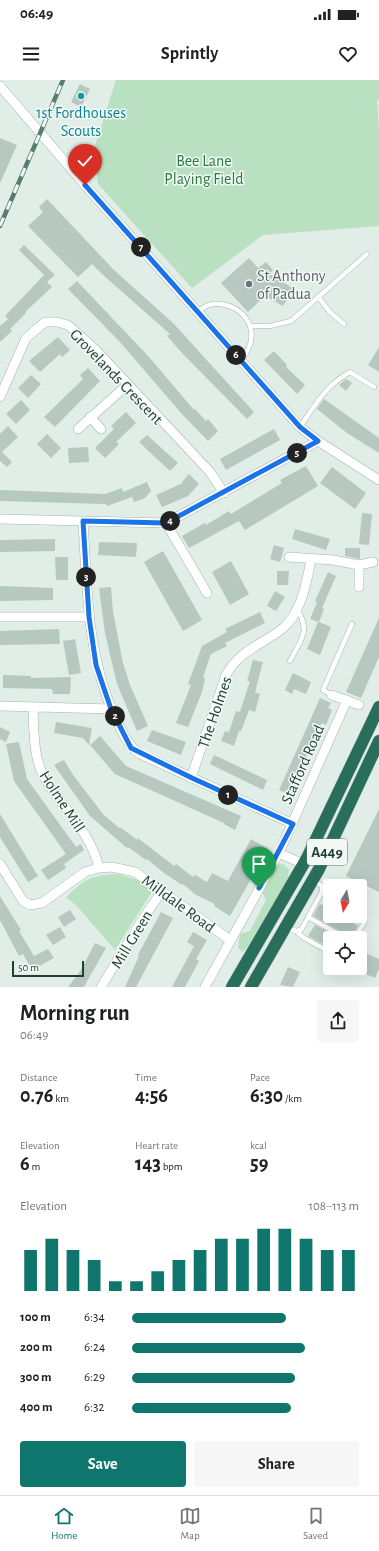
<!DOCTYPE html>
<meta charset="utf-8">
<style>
:root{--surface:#fff;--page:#f6f6f6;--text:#202124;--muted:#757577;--line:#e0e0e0;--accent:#0f766e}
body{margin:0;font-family:"Alegreya Sans",sans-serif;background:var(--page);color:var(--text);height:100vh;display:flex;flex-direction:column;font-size:15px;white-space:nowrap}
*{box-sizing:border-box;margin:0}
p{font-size:13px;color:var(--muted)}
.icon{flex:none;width:22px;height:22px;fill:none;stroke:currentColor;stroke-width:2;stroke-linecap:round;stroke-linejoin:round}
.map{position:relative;height:907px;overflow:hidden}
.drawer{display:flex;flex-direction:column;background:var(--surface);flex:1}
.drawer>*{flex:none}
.needle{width:26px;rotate:190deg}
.fabs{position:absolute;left:323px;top:799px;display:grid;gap:8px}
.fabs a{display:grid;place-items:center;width:44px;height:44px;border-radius:4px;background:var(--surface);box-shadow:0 4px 16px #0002;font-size:20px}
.scale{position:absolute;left:12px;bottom:10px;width:72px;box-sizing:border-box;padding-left:4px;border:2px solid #203f34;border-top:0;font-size:11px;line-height:14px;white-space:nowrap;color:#203f34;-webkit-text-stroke:3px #f2f9f5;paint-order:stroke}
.pin{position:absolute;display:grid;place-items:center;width:34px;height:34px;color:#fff;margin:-41px -17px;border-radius:50% 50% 50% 0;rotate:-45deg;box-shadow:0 0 4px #0007}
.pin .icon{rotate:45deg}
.km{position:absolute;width:20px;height:20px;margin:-10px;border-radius:50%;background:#222;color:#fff;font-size:11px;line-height:20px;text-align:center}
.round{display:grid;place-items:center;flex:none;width:42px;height:42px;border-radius:4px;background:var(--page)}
.summary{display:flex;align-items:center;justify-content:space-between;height:68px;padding:0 20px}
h1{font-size:22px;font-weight:600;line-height:30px}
.figures{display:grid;grid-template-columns:repeat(3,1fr);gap:6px;height:68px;padding:4px 20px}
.figures div{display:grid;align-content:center}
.figures b{font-size:20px;font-weight:600}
.figures small{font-size:11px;font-weight:400}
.figures p{font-size:11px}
.chart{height:112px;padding:8px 20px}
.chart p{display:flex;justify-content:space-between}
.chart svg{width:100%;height:72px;margin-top:4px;stroke:var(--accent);stroke-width:6}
.cta{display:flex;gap:8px;margin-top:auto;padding:8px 20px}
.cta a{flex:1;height:46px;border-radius:4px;background:var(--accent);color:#fff;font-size:16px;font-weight:600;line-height:46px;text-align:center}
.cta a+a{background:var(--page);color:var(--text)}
ul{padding:0 20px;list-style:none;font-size:13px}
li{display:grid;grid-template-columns:64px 48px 1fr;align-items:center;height:30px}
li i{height:10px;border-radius:5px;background:var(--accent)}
.status{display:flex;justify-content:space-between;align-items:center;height:28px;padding:0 20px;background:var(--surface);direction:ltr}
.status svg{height:11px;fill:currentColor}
header{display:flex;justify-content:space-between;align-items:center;height:52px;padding:0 20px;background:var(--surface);font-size:18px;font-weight:600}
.tab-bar{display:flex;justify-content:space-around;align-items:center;height:56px;border-top:1px solid var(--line);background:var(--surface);font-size:11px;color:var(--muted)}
.tab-bar a{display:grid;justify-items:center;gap:2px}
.tab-bar .current{color:var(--accent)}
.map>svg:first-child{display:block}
.green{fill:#b9e0c0}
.building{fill:#b6c8c0}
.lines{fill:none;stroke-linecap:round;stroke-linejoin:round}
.lane-casing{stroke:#a3b5ae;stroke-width:5.5}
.street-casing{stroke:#a3b5ae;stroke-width:10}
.highway-casing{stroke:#c1c9c6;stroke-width:13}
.lane{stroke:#fff;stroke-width:4.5}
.street{stroke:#fff;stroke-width:9}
.highway{stroke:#296e5a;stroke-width:12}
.rail-casing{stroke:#5a7b70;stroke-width:4.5}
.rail{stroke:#f2f9f5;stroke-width:3;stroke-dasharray:9;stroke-linecap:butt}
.route-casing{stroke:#fff;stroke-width:8}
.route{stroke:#1a73e8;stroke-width:5}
.culture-dot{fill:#0f9aa8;stroke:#f2f9f5;stroke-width:1.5}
.worship-dot{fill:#6b7280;stroke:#f2f9f5;stroke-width:1.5}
.labels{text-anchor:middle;stroke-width:3;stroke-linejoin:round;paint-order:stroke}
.shield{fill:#f2f9f5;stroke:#5f776e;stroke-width:1}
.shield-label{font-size:15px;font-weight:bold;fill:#203f34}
.culture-label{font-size:16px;fill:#0d838f;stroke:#f2f9f5}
.park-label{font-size:16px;fill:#277a40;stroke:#f2f9f5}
.worship-label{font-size:16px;fill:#5b616d;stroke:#f2f9f5;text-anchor:start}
.street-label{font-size:16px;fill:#203f34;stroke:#f2f9f5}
</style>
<div class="status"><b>06:49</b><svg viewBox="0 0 49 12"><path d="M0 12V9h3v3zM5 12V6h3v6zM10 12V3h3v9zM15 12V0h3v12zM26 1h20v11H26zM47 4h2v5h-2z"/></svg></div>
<header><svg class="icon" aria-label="menu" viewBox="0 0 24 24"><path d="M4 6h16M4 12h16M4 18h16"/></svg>Sprintly<svg class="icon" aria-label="heart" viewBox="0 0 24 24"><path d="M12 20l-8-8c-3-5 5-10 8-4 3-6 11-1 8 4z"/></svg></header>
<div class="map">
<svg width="379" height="907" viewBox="0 0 379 907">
<rect width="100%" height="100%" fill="#e1ede7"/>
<path class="green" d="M116,0H379V20H377L379,48V146L263,155L192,208L98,104L94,69Z
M283,784L289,789L288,799L249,865L243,872L238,868L240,854L250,851L266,820L263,813L277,785Z
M117,794L142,801L153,810L115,870L76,825L66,818C84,799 91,795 117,794Z"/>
<path class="building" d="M80,4L90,9L81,27L71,22Z
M0,58L17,65L0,103Z
M47,119L114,190L173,243L254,332L247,339L182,273L167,256L170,254L102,194L92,184L78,197L28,146L43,132L39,127Z
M24,165L55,195L47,202L52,207L25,232L26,233L10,249L12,251L0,262V246L8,239L5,236L44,195L19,170Z
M249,178L258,188L266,182L273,190L270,194L294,209L283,226L265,216L248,232L221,203Z
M77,201L149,277L194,330L195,329L206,341L208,339L218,351L208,361L181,333L120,262L68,209Z
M58,257L70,270L62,277L60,274L40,292L29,281Z
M379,267V292L368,285Z
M274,271L287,285L286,287L305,305L297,314L264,280Z
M88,288L100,301L55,347L44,337L80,302L83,299L80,295Z
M31,295L41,304L28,318L18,308Z
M346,299L352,303L346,311L339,305Z
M324,319L379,358V373L347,353L317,329Z
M21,320L30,330L16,344L6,334Z
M126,332L136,343L116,362L119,364L105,378L95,368L114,349L111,346Z
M8,346L18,357L2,372L12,382L7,387L0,381V354Z
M274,349L280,360L226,390L220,379Z
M47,354L61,368L51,378L37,364Z
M147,355L178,383L170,391L139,362Z
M88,367L89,382L69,383L68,368Z
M306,386L318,406L245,450L239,441L189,468L182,456L205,443L206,445L229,431L231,434L282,403L280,400Z
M332,387L366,413L355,429L320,403Z
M189,394L199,404L188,416L162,427L156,415L183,403L182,402Z
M147,402L151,411L145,418L134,422L132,417L107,426L106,424L0,421V410L105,414L122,408L123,412Z
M362,433L372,434L369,465L359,464Z
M295,449L330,459L326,470L292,459Z
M55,459V471L0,472V460Z
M99,462L137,463L136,477L98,475Z
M274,465L284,468L280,482L270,479Z
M345,468H360V479L345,476Z
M163,471L202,540L183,551L144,482Z
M55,477H68V500H56Z
M231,481L249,514L230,525L212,492Z
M277,491H289L288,505H277Z
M328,492L336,496L322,528L324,529L319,542L331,547L320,575L307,569L318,542L310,539L317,522L315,521Z
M0,506L53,508V520L0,521Z
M111,507L113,532L123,583L130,605L148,646L137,651L117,604L105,553L99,508Z
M275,511L285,517L276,531L267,526Z
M260,532L265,543L225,563L227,566L211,574L203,597L205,598L202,612L188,647L176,643L191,605L188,604L202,566L227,552L225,549Z
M379,538V577L361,618L346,612Z
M59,549L60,564L0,565V551Z
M75,559L81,593L69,595L63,561Z
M253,580L263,582L255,612L260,614L255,632L249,630L241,651H239L234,666L221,661L225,651L229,652L236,631L240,632L250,601H247Z
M293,593L311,602L306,614L294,609L292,614L285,610Z
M3,595L31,596V598L71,597L70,614H53L52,609L3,608Z
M320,618L331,623L328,628L332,630L326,645L322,643L318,649L290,715L279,710Z
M56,642L92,648L89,665L83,658L54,653Z
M0,647L10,652L6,662L0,659Z
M152,650L186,662L181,675L147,661Z
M100,656L126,686L241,736L235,750L224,744V743L115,694L90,665Z
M19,662L27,699L76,767L81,764L84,770L64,784L66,788L48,800L41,790L66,774L14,701L6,664Z
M214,675L267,700L263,710L210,684Z
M64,680L73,695L103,734L119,748L120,747L137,760L138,758L174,786L176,784L193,797L195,795L207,802L212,793L228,801L251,759L268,769L230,836L214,826L215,824L196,815L183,804L182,805L164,793L147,779L146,780L128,767L127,768L90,736L54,685Z
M379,729V812L346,796Z
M0,734L38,796L28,802L0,757Z
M0,816L21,850L19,851L34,876L48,869L54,878L32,890L23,874L19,876L0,840Z
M320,824L330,830V836H341L358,846L351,857L313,836Z
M70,830L76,839L64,847L58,837Z
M161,832L173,838L136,907H125L139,876L138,875Z
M315,845L330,853V868L308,856Z
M60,847L66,857L53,865L46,855Z
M193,852L207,860L196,879L199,881L185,907H172L194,866L187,862Z
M95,863L106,868L86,903L84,907H68L81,890Z
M360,871L379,879V889L375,898L352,888H362L360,887Z
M288,887L300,892L293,907L280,905Z"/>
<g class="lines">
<g class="lane-casing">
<path id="lane" d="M319,218L330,232L344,244
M198,232C221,208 274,241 241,280
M252,246H270L291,241L367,174
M300,347C315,325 326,305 350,292L374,307
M290,581C301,559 311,552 297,529
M332,615L323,610L352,544
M322,806L330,811
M308,837L346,858
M287,848L296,851L301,850L322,812V806L313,800
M296,851L304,858L330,872
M354,858L364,843V832L360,830"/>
</g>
<g class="street-casing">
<path id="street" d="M0,6L85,105L300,347L318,361L379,400
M0,317L26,258L45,242H57L68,245L95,269L210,392L224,413
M90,337L101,349
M78,349L127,305
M0,439L166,443L318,361
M83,441C87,509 87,577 116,639C123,653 127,665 140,674L293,744
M166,443L207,513
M289,477L333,480L359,485L373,482
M359,507V485
M0,537H89
M332,615L359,625
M0,626L111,629
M33,627C34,649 33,677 44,697C62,728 91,752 99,788
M191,698L226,595C239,571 261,565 282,549C301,534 307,502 311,479
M279,773L303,784
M0,784L23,821L30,825L42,823L85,792L99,788L112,787L135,792L230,860
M101,907L142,840L162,811
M205,907L279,773L347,620"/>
</g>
<g class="highway-casing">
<path id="highway" d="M232,907L307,778L379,627
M251,907L319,789L379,661"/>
</g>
<use href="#lane" class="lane"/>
<use href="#street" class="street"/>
<use href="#highway" class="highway"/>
<g class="rail-casing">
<path id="rail" d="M0,146L63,0"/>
</g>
<use href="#rail" class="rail"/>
</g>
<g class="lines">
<g class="route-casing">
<path id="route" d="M85,105L300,347L318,361L166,443L83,441L89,537L96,585L111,629L131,668L192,698L293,744L259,808"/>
</g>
<use href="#route" class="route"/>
</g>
<circle class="culture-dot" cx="81" cy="16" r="4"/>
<circle class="worship-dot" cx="249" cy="204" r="4"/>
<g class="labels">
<rect class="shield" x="307" y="759" width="40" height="26" rx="3"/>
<g class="shield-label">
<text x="327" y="777">A449</text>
</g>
<g class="culture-label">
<text x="81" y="38">1st Fordhouses<tspan x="81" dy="18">Scouts</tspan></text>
</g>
<g class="park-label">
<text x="204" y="86">Bee Lane<tspan x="204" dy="18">Playing Field</tspan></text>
</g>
<g class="worship-label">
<text x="257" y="201">St Anthony<tspan x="257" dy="18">of Padua</tspan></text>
</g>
<g class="street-label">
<text transform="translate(117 296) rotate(46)" y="6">Grovelands Crescent</text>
<text transform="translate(214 632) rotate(-71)" y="6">The Holmes</text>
<text transform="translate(302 684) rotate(-66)" y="6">Stafford Road</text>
<text transform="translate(63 721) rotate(57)" y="6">Holme Mill</text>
<text transform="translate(179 823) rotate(36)" y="6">Milldale Road</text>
<text transform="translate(131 859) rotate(-59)" y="6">Mill Green</text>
</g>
</g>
</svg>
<div class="fabs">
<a><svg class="needle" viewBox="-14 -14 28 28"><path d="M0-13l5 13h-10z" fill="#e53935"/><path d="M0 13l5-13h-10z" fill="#757577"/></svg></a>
<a><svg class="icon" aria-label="locate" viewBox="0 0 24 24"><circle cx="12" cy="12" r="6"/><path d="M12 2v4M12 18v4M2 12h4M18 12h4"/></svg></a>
</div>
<div class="scale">50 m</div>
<div class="pin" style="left:259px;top:808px;background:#1e9e55"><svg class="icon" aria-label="arrive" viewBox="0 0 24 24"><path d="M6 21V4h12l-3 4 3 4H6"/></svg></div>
<div class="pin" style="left:85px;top:105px;background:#d93025"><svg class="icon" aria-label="check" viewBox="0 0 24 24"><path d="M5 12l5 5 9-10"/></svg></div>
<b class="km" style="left:228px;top:715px">1</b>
<b class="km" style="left:115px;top:636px">2</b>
<b class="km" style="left:86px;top:497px">3</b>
<b class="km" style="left:170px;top:441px">4</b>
<b class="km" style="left:297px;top:373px">5</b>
<b class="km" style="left:236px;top:275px">6</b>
<b class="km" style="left:141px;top:167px">7</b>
</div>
<section class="drawer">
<div class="summary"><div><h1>Morning run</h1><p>06:49</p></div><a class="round"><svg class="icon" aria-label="share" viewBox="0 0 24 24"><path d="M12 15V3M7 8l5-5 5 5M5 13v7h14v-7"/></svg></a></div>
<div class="figures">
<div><p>Distance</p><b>0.76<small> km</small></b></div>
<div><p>Time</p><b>4:56</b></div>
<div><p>Pace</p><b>6:30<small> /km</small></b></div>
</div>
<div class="figures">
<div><p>Elevation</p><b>6<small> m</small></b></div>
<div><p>Heart rate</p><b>143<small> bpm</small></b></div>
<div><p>kcal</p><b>59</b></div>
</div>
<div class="chart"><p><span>Elevation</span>108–113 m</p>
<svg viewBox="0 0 160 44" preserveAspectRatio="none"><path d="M5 44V19M15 44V12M25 44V19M35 44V25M45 44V38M55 44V38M65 44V32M75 44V25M85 44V19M95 44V12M105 44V12M115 44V6M125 44V6M135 44V12M145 44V19M155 44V19"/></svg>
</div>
<ul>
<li><b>100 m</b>6:34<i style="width:68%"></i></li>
<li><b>200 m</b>6:24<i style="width:76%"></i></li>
<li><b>300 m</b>6:29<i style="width:72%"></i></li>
<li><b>400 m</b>6:32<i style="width:70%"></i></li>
</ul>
<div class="cta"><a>Save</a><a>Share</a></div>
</section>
<nav class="tab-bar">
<a class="current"><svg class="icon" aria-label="home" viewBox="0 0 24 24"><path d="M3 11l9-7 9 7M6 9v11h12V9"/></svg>Home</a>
<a><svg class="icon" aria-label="map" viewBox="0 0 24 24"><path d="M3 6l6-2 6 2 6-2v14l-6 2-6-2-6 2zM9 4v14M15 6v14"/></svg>Map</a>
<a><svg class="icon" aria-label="saved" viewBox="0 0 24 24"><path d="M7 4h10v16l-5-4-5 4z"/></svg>Saved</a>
</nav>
